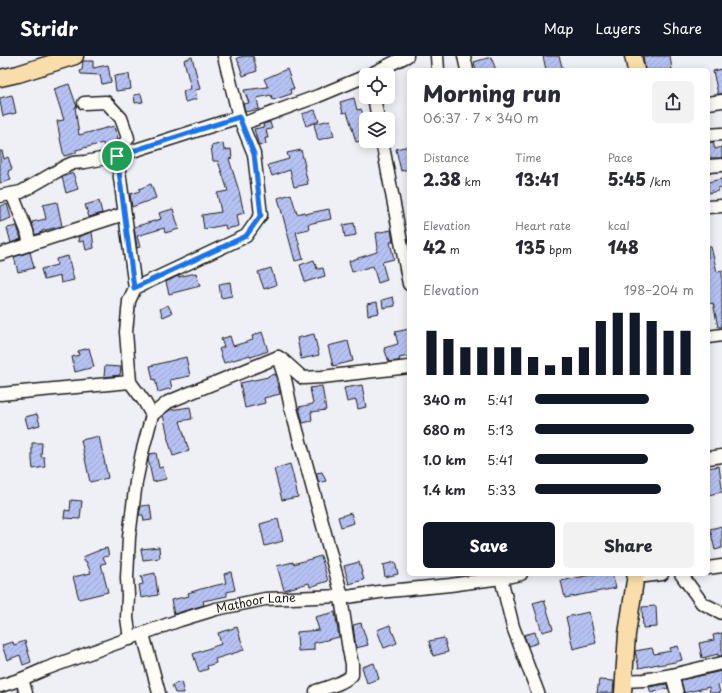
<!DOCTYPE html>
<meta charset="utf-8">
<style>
:root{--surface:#fff;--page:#f2f2f3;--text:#2b2b33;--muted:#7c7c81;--accent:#111827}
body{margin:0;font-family:"Playpen Sans",sans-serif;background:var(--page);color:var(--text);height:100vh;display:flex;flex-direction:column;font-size:15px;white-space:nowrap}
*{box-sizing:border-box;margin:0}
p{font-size:13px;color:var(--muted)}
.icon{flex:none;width:22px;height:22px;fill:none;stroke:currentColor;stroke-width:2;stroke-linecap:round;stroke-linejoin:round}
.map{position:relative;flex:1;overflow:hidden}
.side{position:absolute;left:407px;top:12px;width:303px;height:508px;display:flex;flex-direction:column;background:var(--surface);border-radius:6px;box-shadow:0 2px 10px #0003}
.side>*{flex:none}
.fabs{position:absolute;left:359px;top:12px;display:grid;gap:8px}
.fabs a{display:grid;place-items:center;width:36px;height:36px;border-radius:6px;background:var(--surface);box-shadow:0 2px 10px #0003;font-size:20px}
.pin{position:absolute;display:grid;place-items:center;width:34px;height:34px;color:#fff;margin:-17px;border:2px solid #fff;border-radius:50%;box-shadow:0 1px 4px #0007}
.round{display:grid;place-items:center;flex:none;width:42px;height:42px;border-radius:6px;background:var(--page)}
.overview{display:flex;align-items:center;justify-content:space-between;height:68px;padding:0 16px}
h1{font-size:22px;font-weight:800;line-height:30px}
.stats{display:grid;grid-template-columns:repeat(3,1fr);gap:6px;height:68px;padding:4px 16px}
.stats div{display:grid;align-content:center}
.stats b{font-size:17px;font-weight:800}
.stats small{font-size:11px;font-weight:400}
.stats p{font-size:11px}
.chart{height:112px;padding:8px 16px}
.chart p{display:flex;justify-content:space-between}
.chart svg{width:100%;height:72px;margin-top:4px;stroke:var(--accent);stroke-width:6}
.action{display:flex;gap:8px;margin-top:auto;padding:8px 16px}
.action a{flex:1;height:46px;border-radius:6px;background:var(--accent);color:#fff;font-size:16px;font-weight:800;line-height:46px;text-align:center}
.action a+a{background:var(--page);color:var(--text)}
ul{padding:0 16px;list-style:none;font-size:13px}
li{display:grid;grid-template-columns:64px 48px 1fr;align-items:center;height:30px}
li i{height:10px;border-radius:5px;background:var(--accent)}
header{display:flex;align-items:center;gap:24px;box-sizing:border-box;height:56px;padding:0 20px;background:var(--accent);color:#fff}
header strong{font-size:19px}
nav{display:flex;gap:22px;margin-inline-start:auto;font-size:14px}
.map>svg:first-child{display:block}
.building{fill:url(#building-hatch);stroke:#1c1c1c}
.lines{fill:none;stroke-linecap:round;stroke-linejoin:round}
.minor-casing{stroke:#1c1c1c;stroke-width:15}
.major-casing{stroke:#1c1c1c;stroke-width:19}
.minor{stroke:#fdfcf7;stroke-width:12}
.major{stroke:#f9deab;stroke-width:16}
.route-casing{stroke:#fff;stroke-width:8}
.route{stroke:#1a73e8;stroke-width:5}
.labels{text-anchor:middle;stroke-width:4;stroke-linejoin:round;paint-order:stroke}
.street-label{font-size:12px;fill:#1c1c1c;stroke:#fdfcf7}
</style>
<header>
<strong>Stridr</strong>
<nav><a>Map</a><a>Layers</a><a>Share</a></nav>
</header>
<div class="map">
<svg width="722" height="637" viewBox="0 0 722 637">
<defs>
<pattern id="building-hatch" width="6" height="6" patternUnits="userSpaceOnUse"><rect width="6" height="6" fill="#b6c2f3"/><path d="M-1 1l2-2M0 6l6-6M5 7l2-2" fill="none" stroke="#9ca6d0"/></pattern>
</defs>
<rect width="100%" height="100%" fill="#eff0f6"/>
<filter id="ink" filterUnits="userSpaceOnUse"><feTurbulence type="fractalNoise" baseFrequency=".025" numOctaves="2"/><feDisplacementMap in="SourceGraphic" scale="8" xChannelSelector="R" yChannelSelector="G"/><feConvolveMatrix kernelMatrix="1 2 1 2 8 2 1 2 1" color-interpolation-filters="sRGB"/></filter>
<g filter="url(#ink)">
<path class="building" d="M244,0H253L257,15L243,20L237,2Z
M543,0H559L563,14H546Z
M643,0H670L672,14H645Z
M192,1L200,33L195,34L197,43L185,46L183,35L191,33L184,4Z
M491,1L496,14H476L474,6Z
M83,5H93V12L108,9L111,26L102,28L100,19L81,18L80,15L82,14Z
M287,13L294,33H290L291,38L273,44L271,39L257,42L259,53L245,56L243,48L249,47L244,34L268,31L264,23Z
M722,13V38H718L713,15Z
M129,18L131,33L116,35L114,20Z
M69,28L77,51H75L79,79L114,70L115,75H116L118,83L116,88L104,91L103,87L76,94V97L64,100L61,87L57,65L64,64L54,33Z
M141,38L143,46L135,47L134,39Z
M12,39L16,57L3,60L0,46V42Z
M354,42L357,54L361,53L365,63L360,65L364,84L356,86L350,65L347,56L343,57L340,46Z
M315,54L319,65L306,70L302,58Z
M330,64L334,80L318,84L314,68Z
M270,66L272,73L266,74L268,82H265L266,88L259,90L254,73L264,71L263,68Z
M708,86H713L715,93L722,91V102H708Z
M223,87L224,94L231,93L232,102L229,103L239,135L244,157L237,159L239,170L226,173L225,169L204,173L202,159L221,156L217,137L228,135L218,105H213L211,90Z
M409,90V113L401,115L396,93Z
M301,94L305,110H304L308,128L294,131L290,114L272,120L268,109L289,103L287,97Z
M0,95H2L4,103L8,101L12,113L8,115L11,124L0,127Z
M73,117L78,133L66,137L62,121Z
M722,123V131L718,132V135L708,137V126Z
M151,128L156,142L132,151L130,138L140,135L139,133Z
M291,138L297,158L305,156V158L329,153L331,163L308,168L309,173L296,176L303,203L295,205L278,142Z
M99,145L102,157L89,161L85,149Z
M57,146L62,170L42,175V176L35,179L32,166L46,163L43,149Z
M7,148L11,162L0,166V150Z
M173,153L179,173L165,177L164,172L137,180L140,191L137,192L134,171L161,163L159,157Z
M354,167L356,179L345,181L343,169Z
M17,170L21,183L11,187L7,172Z
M391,174L393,186H390L394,203L382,206L387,224L378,227L373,210L352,216L349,205L377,196V193L378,192L376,177Z
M92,176L94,192L86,194L84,185L79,186L78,181Z
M708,191H711L717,216L722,215V271H718L713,247L708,248Z
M30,196L34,212L18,216L14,201Z
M68,200L74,224L61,227L60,220L44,224L41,213L57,209L56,203Z
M314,204L317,213L323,212L325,220L305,226L300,209Z
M271,212L276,229L264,233L258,216Z
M196,217L200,230L169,238L166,226L178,220V221Z
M230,226L232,240L221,242L219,228Z
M393,241L395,250L383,252L382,244Z
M377,246L379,257L368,259L367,248Z
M168,249L172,257L163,261L160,253Z
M409,273V300L399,302L400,304L397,305L389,306L384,292L398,288L395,276Z
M262,276L268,295L251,301L250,299L224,307L219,293L224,291L221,283L230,280L233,290L253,284L252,280Z
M314,278L319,299L301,303L297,282Z
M348,285L353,305L333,310L328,290Z
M89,292L94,311L75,316L72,301L79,299L78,295Z
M186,301L190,320L170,324L172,332L158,336L155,323L153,324L150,310Z
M105,310L121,311L120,319L104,321Z
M275,318L280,338L264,342L265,347L245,352L240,327L268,321V320Z
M362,329L366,351L358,353L356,344L347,346L344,332Z
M322,330L326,354L311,356L312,365L303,367L299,351L313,348L310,332Z
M190,351L192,363L180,365L189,395L173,400L167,380H168L163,359L170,354Z
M37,358L40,369L28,372L25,361Z
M99,380L108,422L90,426L81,384Z
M32,387H42L41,401H44L45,411L33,413L32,404Z
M156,397L159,412L163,411L166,423L153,426L148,403L149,398Z
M290,408L293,419L298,441L282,444L274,413Z
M719,410L722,431V436L708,439V412Z
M322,416L326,425L319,427L316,417Z
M71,444L82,445L80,463L64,462L65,454L70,455Z
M150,449L152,464L144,465L143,459H139L141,450Z
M351,457L354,467L341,471L338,461Z
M278,463L283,485L265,490L260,468Z
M722,470V492L715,494L710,473Z
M159,491L160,502L143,504L141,493Z
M107,492L109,500L103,501L106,507L101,508L108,536L79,543L73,521L91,517L86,505H84L83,501L100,494H99Z
M321,500L328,525L310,531L309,527L284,534L277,510L293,506V508Z
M359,506L364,524L349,528L344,510Z
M395,506L398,518L385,521L383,509Z
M231,516L235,534L227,536V540L203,545L204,549L174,558L171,544L189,540L188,537L201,533L226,527L224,518Z
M155,517L158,539L141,542L139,529L143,528L141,520Z
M595,518H612L616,532L565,542L561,525Z
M544,544L553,573L542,576L533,547Z
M656,550L657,571L643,572L642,551Z
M335,556L339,581L314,587V594L298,595L297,576L319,574L315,561Z
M589,556L596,587L573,593L566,561Z
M361,567L368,589L356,592L353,569Z
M390,569L397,587L384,592L377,574Z
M237,571L244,594L215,603L216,607L207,610L208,613L199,616L193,598L221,588L218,577Z
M535,576L538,587L528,590L524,579Z
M722,577V600H718V598L702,602L699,587L714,584L713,579Z
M444,582L448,596L433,600L429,585Z
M25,585L31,606L23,609L20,599L7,604L2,589L13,586L14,589Z
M678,590L682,604L675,606L658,609V608L639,612L635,595L652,592L654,598L671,595L670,592Z
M374,607L379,623L367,627L362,611Z
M722,615V628L718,629L720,637H710L709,631L684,637L681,624Z
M599,624L614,625L613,637H597Z
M181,626L184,637H175L172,629Z
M667,628L668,632L651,637L649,631Z"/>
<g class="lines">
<g class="minor-casing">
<g id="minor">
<path d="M437,0L438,14"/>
<path d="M464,0L467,14"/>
<path d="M369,19L407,0"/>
<path d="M374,41L378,63"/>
<path d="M84,47L106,46L121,62L128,82L117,100"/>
<path d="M708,47L722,45"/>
<path d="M242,68L318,40L366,20"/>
<path d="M708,79L722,78"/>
<path d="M382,85L409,228"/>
<path d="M117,100L239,61"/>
<path d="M708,110L722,109"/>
<path d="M12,138L27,175L30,189"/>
<path d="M0,140L21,136L66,110L73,107L85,106L117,100L135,232"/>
<path d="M708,151L722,150"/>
<path d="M0,198L124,158"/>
<path d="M708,281L722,279"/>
<path d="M278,301L285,323L291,352L342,540"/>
<path d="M0,338L130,326"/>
<path d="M152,359L168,346L278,301L284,305L303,322L322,321L409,311"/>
<path d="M708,402L722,400"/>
<path d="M708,512L722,510"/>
<path d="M681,518L702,547L722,557"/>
<path d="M636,521L662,518"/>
<path d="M501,522L513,571L538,637"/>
<path d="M143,578L159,637"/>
<path d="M130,583L127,562L128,539L127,522L129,481L136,426L142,397L152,359L144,345L130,326L126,276L129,245L135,232L246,180L261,159L254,98L239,61L224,0"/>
<path d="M672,619L677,637"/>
<path d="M22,623L26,637"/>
<path d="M623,625L644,624L672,619L722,607"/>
<path id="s1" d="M0,630L22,623L45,613L180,564L216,553L265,543L342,540L341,542L379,536L450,529L501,522L521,518"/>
<path d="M316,635C328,631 342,628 352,619V608L349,594L341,542"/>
</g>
</g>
<g class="major-casing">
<path id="major" d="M633,0L636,14
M0,22L18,18L75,0
M623,637L627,578L636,518"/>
</g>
<use href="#minor" class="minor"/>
<use href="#major" class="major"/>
</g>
</g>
<g class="lines" filter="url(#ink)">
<g class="route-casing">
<path id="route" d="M239,61L254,98L261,159L246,180L134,232L117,100Z"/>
</g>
<use href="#route" class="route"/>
</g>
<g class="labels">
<g class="street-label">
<text dy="4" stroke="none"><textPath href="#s1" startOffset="270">Mathoor Lane</textPath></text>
</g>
</g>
</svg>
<div class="fabs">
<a><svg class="icon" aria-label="locate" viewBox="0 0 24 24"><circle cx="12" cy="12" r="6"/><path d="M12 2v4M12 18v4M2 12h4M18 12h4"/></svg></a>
<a><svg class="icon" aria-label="layers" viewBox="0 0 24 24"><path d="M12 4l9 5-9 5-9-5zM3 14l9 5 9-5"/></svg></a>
</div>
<div class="pin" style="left:117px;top:100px;background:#1e9e55"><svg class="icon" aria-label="arrive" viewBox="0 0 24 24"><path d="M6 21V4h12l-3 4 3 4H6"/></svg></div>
<section class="side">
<div class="overview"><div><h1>Morning run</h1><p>06:37 · 7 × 340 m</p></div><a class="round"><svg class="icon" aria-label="share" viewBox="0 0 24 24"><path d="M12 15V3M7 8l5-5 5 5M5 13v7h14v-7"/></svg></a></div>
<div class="stats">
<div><p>Distance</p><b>2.38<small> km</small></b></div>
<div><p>Time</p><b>13:41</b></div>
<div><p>Pace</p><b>5:45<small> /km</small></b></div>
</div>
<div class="stats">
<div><p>Elevation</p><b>42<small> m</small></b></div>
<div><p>Heart rate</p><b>135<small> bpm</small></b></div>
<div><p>kcal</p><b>148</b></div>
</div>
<div class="chart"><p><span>Elevation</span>198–204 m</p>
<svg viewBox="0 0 160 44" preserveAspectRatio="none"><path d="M5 44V17M15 44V22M25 44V27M35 44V27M45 44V27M55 44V27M65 44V33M75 44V38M85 44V33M95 44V27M105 44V11M115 44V6M125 44V6M135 44V11M145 44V17M155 44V17"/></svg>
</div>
<ul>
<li><b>340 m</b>5:41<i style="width:72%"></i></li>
<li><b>680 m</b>5:13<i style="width:100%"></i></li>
<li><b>1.0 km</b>5:41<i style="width:71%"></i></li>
<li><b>1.4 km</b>5:33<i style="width:79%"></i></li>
</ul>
<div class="action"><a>Save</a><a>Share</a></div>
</section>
</div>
